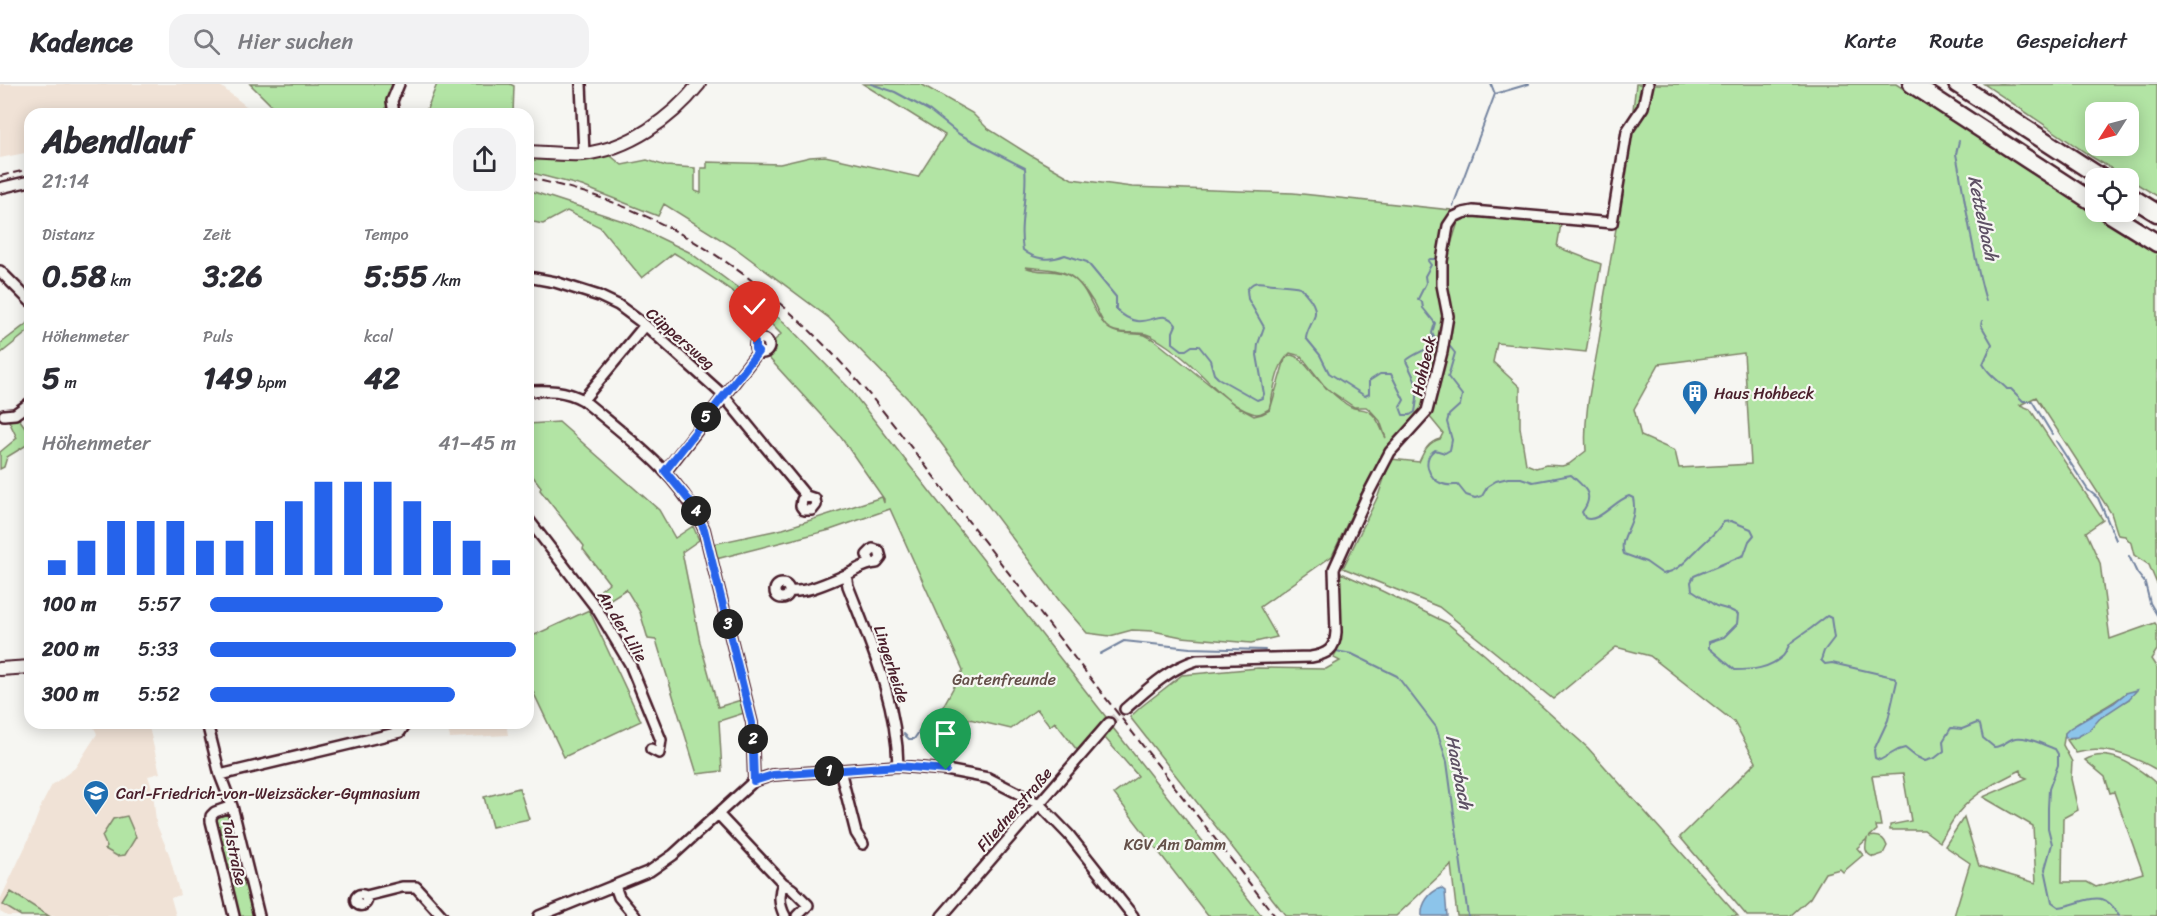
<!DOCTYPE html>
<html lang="de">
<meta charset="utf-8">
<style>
:root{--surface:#fff;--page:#f2f2f3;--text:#2b2b33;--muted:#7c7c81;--line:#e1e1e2;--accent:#2563eb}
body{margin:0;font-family:Sriracha,sans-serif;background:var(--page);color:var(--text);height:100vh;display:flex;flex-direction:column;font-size:22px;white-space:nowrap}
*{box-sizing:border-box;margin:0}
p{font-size:20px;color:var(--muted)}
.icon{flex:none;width:33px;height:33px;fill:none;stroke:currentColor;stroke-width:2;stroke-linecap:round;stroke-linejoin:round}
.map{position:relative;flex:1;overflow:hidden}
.details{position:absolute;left:24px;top:24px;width:510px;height:621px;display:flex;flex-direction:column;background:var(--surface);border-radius:18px;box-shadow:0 3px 15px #0003}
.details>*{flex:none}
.needle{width:39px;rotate:234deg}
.buttons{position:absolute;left:2085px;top:18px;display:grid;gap:12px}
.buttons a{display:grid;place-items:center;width:54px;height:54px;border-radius:12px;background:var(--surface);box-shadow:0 3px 15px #0003;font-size:30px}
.pin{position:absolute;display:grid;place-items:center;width:51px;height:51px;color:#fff;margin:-62px -26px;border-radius:50% 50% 50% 0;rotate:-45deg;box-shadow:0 0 6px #0007}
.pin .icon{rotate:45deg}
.km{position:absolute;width:30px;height:30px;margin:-15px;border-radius:50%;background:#222;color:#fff;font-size:16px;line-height:30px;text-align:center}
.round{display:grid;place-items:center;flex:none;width:63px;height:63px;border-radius:18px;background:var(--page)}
.summary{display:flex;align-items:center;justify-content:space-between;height:102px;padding:0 18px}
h1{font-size:33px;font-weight:700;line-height:45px}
.figures{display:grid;grid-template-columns:repeat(3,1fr);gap:9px;height:102px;padding:6px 18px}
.figures div{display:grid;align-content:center}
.figures b{font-size:30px;font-weight:700}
.figures small{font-size:16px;font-weight:400}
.figures p{font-size:16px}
.chart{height:168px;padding:12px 18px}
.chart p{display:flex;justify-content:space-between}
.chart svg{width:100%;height:108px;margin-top:6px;stroke:var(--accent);stroke-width:6}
ul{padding:0 18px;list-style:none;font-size:20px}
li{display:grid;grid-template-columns:96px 72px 1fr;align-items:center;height:45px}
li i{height:15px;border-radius:8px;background:var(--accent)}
header{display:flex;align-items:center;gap:36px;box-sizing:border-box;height:84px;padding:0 30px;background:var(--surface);border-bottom:2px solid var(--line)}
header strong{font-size:28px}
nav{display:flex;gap:33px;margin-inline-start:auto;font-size:21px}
.search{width:420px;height:54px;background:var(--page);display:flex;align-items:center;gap:15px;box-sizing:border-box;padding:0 21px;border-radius:18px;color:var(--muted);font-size:22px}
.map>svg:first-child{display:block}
.built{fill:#f0e2d6}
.green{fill:#b2e4a4;stroke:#7e8268;stroke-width:1.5;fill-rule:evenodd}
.water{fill:#8cc4ea;stroke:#72829e;stroke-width:1.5}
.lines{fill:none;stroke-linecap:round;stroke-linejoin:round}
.stream{stroke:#72829e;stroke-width:2}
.minor-tunnel{stroke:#d4cbca;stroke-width:9;stroke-dasharray:9 4.5;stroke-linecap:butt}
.minor-casing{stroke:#4a1f2b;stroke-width:14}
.tertiary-casing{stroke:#4a1f2b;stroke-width:16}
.motorway-casing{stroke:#4a1f2b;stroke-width:21}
.minor{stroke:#f6f6f2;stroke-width:9}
.tertiary{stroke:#f6f6f2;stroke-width:12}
.motorway{stroke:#f6f6f2;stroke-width:16}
.rail{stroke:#4a1f2b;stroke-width:2;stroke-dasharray:9 4.5;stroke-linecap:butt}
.route-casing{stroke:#fff;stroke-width:12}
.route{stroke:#2563eb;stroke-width:8}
.labels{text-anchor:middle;stroke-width:4.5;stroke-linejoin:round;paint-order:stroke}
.street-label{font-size:16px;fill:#4a1f2b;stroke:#f6f6f2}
.poi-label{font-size:16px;fill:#4a1f2b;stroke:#f6f6f2;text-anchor:start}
.park-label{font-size:16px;fill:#645049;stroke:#f6f6f2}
.water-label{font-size:18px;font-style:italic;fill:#5e5164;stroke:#f6f6f2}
</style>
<header>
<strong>Kadence</strong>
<div class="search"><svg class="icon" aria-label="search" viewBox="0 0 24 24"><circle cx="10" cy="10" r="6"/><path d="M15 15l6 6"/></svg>Hier suchen</div>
<nav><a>Karte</a><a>Route</a><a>Gespeichert</a></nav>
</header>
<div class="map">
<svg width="2157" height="832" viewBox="0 0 2157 832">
<rect width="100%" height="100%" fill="#f6f6f2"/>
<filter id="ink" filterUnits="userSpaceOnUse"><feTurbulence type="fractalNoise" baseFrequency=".0167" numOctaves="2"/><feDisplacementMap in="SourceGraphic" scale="12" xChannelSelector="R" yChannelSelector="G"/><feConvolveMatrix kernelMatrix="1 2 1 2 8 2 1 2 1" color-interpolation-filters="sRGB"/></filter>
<g filter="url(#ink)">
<path class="built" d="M0,0H218L256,30H30V68L0,74Z
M92,639H148L160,689L148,692L153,707L156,739L169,770L180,811L171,814L176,832H7L0,828V816L27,759L42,720L52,701L75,684L97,650Z
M447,639H506L508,651L450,654Z"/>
<path class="green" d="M250,0H394L384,30H276L279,29Z
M437,0H510L514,2L513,30H425Z
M863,0H921L972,29L987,44L1030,71L1072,95L1132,103L1293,109L1451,126L1440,166L1447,188V173L1458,138L1467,132L1561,140L1557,163L1601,180L1586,268L1497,259L1493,278L1520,303V343L1526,380L1536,384L1546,381L1562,382L1569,380L1586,367C1582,317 1602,265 1604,214L1628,75L1630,46L1650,22L1632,34L1636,0H1896L2157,167V500L2149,481L2134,471L2131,459L2125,452L2118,451L2111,429L2036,313L2020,321L2030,325L2103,436L2086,448L2100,479L2110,555L2155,539L2157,542V566L2151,575L2157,584V686C2133,672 2104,661 2076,669L2067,656C2084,652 2088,645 2100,634C2108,626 2119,621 2129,615L2126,609C2107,625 2083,632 2065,649L2063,661L2072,678L2071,695L2078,726L2063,734L2062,798H2087L2096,803L2143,789L2114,708L2110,709L2105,693L2085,676C2109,662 2139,684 2157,700V832H1954L1970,779L1945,762L1964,733L1979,782L2036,799L2033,742L1983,713L2027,694L2022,692L2021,686C1998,697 1974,709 1958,729C1951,738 1946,748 1940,758L1924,746H1890V741L1911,737L1903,690L1872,692L1881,742H1876L1877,746L1869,753C1877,751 1884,752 1887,762L1883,770L1874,773C1864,770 1865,763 1867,755L1857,764L1863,771L1843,788L1840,785L1825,789L1810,814L1790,832H1747L1680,753L1756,678L1734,638L1650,572L1616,563L1553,615L1439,523L1343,484L1378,412L1391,375L1419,378C1424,367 1428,358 1440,355L1443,349L1429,332C1421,336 1418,346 1410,350L1361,410L1332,472L1260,523L1277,553L1251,559L1182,553L1153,547L1132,546L1110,552L1087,549L1061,519L908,315L829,234L738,166L664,120L658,132L582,102L528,88V74L607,69L622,81L647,76L666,82L695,84V107L701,109V84H707V78L780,80L810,73L825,72L918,93L945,51ZM1025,183C1062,187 1072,183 1093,218C1097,225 1101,236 1106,242C1117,252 1134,247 1146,250C1158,254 1179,270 1188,278C1206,294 1229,322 1252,329C1259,332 1264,328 1269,325C1275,306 1275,283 1290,269L1301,272L1326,304L1354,323H1366L1371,327L1380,337L1386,354C1381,346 1380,337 1372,330C1366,324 1361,326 1354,324C1345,322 1321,299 1314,291C1307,283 1300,271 1289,271L1285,275L1270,326L1262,330L1254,332L1236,322L1157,258C1154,256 1149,253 1145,251C1132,248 1115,253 1105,241C1091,227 1089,203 1070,192C1057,184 1039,190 1025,183ZM1744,269L1751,380L1679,384L1675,367L1641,352L1634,325L1659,280Z
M1984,0H2157V112L2092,73ZM2128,28V62H2096V28Z
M528,106L629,139L689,168L784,238L849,304L1106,633L1077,666L1055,638L1050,642L1037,625L1011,645L940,628L963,586L890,425L830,446L716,475L713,460L783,445L882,413L884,419V415L840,352L768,273L774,268V257L781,250C751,217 712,193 674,169L642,194L600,143L567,127L543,140L528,137Z
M29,238L30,246L0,270V260Z
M17,332L30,350V359L7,373L4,383L0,385V368L17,354L9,337Z
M559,338L659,426L675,454L693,442L699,456L682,468L700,558L718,623L741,616L744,629L719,637L722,687L697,690L656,556L648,555L640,528L626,505L606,518L598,508L609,499L583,465L584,462L540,406L541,403L528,386V340Z
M1341,489L1382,507L1447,539L1485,571L1588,664L1738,832H1457L1451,781L1396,832H1286L1130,633L1142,622L1182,591L1258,584L1326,585L1340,577L1334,574L1340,557L1337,501Z
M589,526L641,637L564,673L528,597V554Z
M1113,644L1262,832H1208L1114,710L1138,692L1105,654Z
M519,704L529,735L492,743L484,713Z
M231,723L258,832H233L212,732Z
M127,732L136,753L125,771L117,772L105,765L107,763L102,752L113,735Z
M11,808L49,832H21L3,821Z"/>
<path class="water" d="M2137,606L2129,615L2100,634L2090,646L2077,653L2065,654V649L2070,644L2114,619L2126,609Z
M1441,804L1445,807L1447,832H1422C1421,820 1429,808 1441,804Z"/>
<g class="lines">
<path class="stream" d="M871,0L895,8L930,27L959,50L1025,84C1028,111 1018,139 1023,166C1035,176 1051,177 1065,171L1087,178L1116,213V225C1121,230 1129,236 1137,237C1152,239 1165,224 1176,241L1173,248V259L1182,266H1186L1192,262H1199L1210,276L1214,290L1218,294L1257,316L1262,314L1264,310L1257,271L1258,260L1264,243L1248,215L1247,206C1254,194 1262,199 1274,200C1283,201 1291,201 1300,203C1308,212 1320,223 1313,236C1310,243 1307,247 1306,254L1320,271L1329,289L1365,312L1369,310V297L1380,290H1391L1404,316L1400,323L1403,331H1410L1415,328C1420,301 1417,300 1406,277C1410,272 1434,261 1442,259
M1495,10L1529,0
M1959,57L1956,70C1966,119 1972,169 1986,217
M1453,122L1495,10L1491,0
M1436,175H1430L1428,177L1431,181L1425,192L1426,199L1418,215L1422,218L1423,224L1435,239L1432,249L1437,260
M1982,237L1981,241L1992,260L1983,280C1989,291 1998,296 2007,305H2011L2023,317H2032L2052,350
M1447,259L1455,269L1448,293L1462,311L1460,321L1449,331L1447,338L1452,356L1450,366L1445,369L1435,366C1421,374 1428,396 1443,400C1447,402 1453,401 1458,401L1466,411L1475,414L1482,412L1488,402L1496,397L1508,394H1521L1533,398L1571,391C1584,403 1596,410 1582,428L1585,434C1598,440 1614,417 1629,412L1633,414C1639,440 1617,452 1624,470L1646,478L1663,490C1680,486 1685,477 1697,466C1706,456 1716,450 1723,438L1731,437L1751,445L1754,451L1749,457L1744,471L1694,492L1691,498L1692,506L1716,522L1730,526L1738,530L1737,540L1724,553L1709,558V564L1735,586C1752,586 1769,585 1783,572C1787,568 1788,560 1793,557C1805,549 1816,541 1827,532L1831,534L1834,554L1824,567L1821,576L1825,580L1832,579L1893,593L1897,597L1888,636L1874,666L1875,674L1880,676L1898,666L1905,664L1915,672L1925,677L1935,674L1944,667L1943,657L1951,644L1962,645L1977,639L1980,641L1983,654L1994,663C2002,663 2005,658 2012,655C2024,650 2043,661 2055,665L2058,670V681L2049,705L2048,724V744L2052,760L2045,785L2052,818L2059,823C2084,820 2103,801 2119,832
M2056,357L2088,406L2098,414L2116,456
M2129,472L2137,489L2145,499L2150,519L2157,531
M1336,567L1352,570L1397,592L1436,643L1447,678L1468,832
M1100,570L1124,557L1190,564L1265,566
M904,650L909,655H914L930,632L936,628"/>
<path class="minor-tunnel" d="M1109,639L1125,625"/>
<g class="minor-casing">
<path id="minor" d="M581,0L584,70
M394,30L392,17L399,0
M0,104L30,97
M0,187L30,217
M528,193L555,198L599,212L618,221L645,241L723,311L806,412L815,415L816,421L812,426H804L801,422L802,416L806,412
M755 262a7 7 0 1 1 14 0a7 7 0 1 1-14 0Z
M528,307C548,306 565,306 583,316C628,354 680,390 704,445L752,639L754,697
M583,316L645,241
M4,331L15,330L30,319
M665,388L758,268
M528,435L597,525L630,580L661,656L659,669L651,665
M846,491L848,502C871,561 897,618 898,682
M775 507a7 7 0 1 1 14 0a7 7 0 1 1-14 0Z
M789,507C807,509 829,498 846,491C857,486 865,479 877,479L881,474L879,467L873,465L867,471L870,478
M1125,625C1148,605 1168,585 1197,576L1311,573C1327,570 1335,566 1336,548L1334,485L1367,412L1390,368L1427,327L1442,268L1448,232L1442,201V177L1448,142L1454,133L1463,129L1473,127L1612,139L1627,47L1643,23L1648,0
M207,639L220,691L232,722L259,832
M840,686L856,749L863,760
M220,691L400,648L406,639
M232,722L215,728L211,732V737L234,832
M719,731L783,799L792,805L808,821L797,832
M783,799C778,811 779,821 785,832
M615,802L619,813L635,832
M355.5 816a5.5 5.5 0 1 1 11 0a5.5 5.5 0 1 1-11 0Z
M366,812L402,803H416L442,832
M539,832L650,787L673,771L754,697L773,691L898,682L946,686L988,694L1039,720L1069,751L1133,832
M942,832L1109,639"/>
</g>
<g class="tertiary-casing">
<path id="tertiary" d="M528,68C546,69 565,71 583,70C629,65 671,35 699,0
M0,585L30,583"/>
</g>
<g class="motorway-casing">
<path id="motorway" d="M1912,0L2096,120
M1957,0L2102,94
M2128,111L2157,129
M2107,128L2157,159"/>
</g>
<use href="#minor" class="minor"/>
<use href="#tertiary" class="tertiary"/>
<use href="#motorway" class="motorway"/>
<path class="rail" d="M0,92L30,85
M528,94C679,124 792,213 886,331L1275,832"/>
</g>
</g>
<g class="lines" filter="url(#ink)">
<g class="route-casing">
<path id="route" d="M755,259V265L758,268L665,387L692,420L704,445L752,639L754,697L773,691L898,682L946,686"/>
</g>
<use href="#route" class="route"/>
</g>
<defs>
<g id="building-pin" transform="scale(1.35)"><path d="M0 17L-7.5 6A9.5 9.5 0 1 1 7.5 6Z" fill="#1f6fb2" stroke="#f6f6f2"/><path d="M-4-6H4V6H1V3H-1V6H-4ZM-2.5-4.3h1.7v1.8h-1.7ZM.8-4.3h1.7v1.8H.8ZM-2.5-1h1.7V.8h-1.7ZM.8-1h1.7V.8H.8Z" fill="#fff"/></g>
<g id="school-pin" transform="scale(1.35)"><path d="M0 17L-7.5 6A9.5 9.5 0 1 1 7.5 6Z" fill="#1f6fb2" stroke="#f6f6f2"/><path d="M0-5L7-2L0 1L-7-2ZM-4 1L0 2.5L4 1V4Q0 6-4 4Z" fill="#fff"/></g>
</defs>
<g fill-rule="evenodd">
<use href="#building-pin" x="1695" y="309"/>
<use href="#school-pin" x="96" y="709"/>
</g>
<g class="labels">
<g class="street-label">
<text transform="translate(681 254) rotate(41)" y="6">Cüppersweg</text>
<text transform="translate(1423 282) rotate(-77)" y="6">Hohbeck</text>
<text transform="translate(623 542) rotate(59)" y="6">An der Lilie</text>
<text transform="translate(892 580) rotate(72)" y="6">Lingerheide</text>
<text transform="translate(1014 725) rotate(-49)" y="6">Fliednerstraße</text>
<text transform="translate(235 768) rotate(78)" y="6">Talstraße</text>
</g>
<g class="poi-label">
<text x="1714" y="315">Haus Hohbeck</text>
<text x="116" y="715">Carl-Friedrich-von-Weizsäcker-Gymnasium</text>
</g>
<g class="park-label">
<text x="1004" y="601">Gartenfreunde</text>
<text x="1175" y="766">KGV Am Damm</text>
</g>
<g class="water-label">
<text transform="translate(1983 134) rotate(78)" y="6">Kettelbach</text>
<text transform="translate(1459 688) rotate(79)" y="6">Haarbach</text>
</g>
</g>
</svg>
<div class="buttons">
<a><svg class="needle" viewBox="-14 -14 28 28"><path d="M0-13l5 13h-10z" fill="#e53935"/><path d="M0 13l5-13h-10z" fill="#7c7c81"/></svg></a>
<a><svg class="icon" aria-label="locate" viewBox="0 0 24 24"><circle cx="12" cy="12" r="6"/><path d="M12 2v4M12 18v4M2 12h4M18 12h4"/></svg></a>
</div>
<div class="pin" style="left:946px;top:686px;background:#1e9e55"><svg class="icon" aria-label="arrive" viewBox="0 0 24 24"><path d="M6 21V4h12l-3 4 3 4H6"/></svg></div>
<div class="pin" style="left:755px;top:259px;background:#d93025"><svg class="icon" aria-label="check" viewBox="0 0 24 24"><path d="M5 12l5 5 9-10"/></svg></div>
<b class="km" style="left:829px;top:687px">1</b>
<b class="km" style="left:753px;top:655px">2</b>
<b class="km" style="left:728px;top:540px">3</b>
<b class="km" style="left:696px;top:427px">4</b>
<b class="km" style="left:706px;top:333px">5</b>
<section class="details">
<div class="summary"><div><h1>Abendlauf</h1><p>21:14</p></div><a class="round"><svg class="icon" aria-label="share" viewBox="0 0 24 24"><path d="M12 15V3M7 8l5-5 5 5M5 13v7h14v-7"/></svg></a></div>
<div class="figures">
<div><p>Distanz</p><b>0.58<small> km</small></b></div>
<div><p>Zeit</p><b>3:26</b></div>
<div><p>Tempo</p><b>5:55<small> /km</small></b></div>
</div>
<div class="figures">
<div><p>Höhenmeter</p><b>5<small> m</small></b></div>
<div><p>Puls</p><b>149<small> bpm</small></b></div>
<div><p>kcal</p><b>42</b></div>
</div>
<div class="chart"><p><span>Höhenmeter</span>41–45 m</p>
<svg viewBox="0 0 160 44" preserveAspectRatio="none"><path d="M5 44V38M15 44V30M25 44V22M35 44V22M45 44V22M55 44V30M65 44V30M75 44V22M85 44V14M95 44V6M105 44V6M115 44V6M125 44V14M135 44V22M145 44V30M155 44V38"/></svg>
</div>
<ul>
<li><b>100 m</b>5:57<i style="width:76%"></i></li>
<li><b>200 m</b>5:33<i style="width:100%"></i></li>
<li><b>300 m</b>5:52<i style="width:80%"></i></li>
</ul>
</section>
</div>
